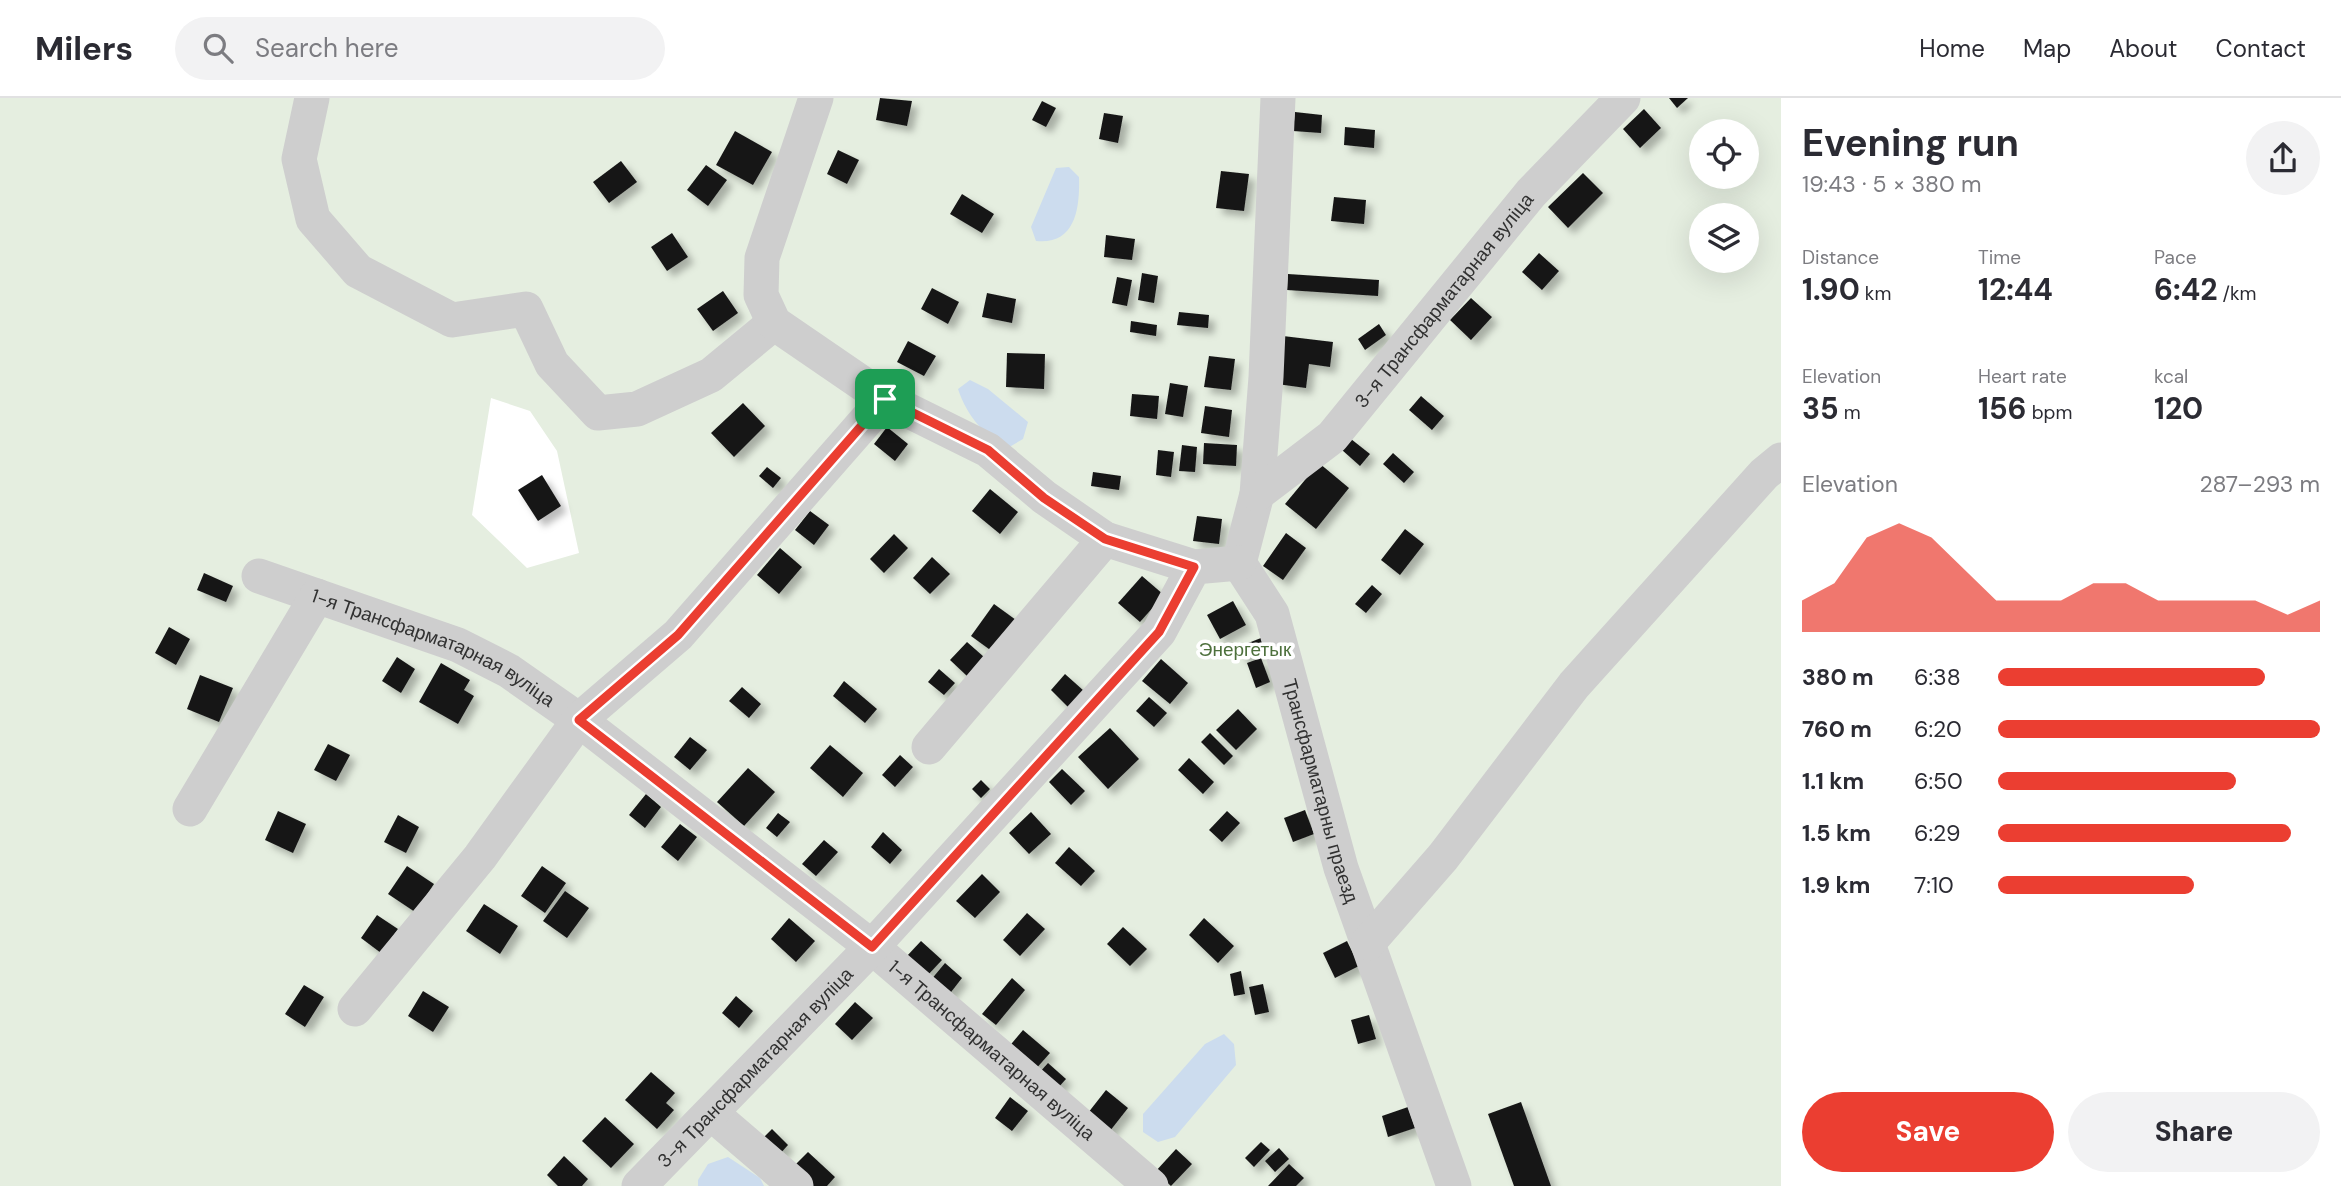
<!DOCTYPE html>
<meta charset="utf-8">
<style>
:root{--surface:#fff;--page:#f2f2f3;--text:#2b2b33;--muted:#7c7c81;--line:#e1e1e2;--accent:#eb3e31}
body{margin:0;font-family:"DM Sans",sans-serif;background:var(--page);color:var(--text);height:100vh;display:flex;flex-direction:column;font-size:26px;white-space:nowrap}
*{box-sizing:border-box;margin:0}
p{font-size:23px;color:var(--muted)}
.icon{flex:none;width:38px;height:38px;fill:none;stroke:currentColor;stroke-width:2;stroke-linecap:round;stroke-linejoin:round}
.map{position:relative;flex:1;overflow:hidden}
.drawer{display:flex;flex-direction:column;background:var(--surface);width:560px}
.drawer>*{flex:none}
.buttons{position:absolute;left:1689px;top:21px;display:grid;gap:14px}
.buttons a{display:grid;place-items:center;width:70px;height:70px;border-radius:50%;background:var(--surface);box-shadow:0 7px 28px #0002;font-size:35px}
.pin{position:absolute;display:grid;place-items:center;width:60px;height:60px;color:#fff;margin:-30px;border-radius:14px;box-shadow:0 4px 10px #0006}
.round{display:grid;place-items:center;flex:none;width:74px;height:74px;border-radius:37px;background:var(--page)}
.headline{display:flex;align-items:center;justify-content:space-between;height:119px;padding:0 21px}
h1{font-size:38px;font-weight:700;line-height:52px}
.figures{display:grid;grid-template-columns:repeat(3,1fr);gap:10px;height:119px;padding:7px 21px}
.figures div{display:grid;align-content:center}
.figures b{font-size:30px;font-weight:700}
.figures small{font-size:19px;font-weight:400}
.figures p{font-size:19px}
.chart{height:196px;padding:14px 21px}
.chart p{display:flex;justify-content:space-between}
.chart svg{width:100%;height:126px;margin-top:7px;fill:var(--accent);opacity:.7}
.primary-button{display:flex;gap:14px;margin-top:auto;padding:14px 21px}
.primary-button a{flex:1;height:80px;border-radius:42px;background:var(--accent);color:#fff;font-size:28px;font-weight:700;line-height:80px;text-align:center}
.primary-button a+a{background:var(--page);color:var(--text)}
ul{padding:0 21px;list-style:none;font-size:23px}
li{display:grid;grid-template-columns:112px 84px 1fr;align-items:center;height:52px}
li i{height:18px;border-radius:9px;background:var(--accent)}
header{display:flex;align-items:center;gap:42px;box-sizing:border-box;height:98px;padding:0 35px;background:var(--surface);border-bottom:2px solid var(--line)}
header strong{font-size:33px}
nav{display:flex;gap:38px;margin-inline-start:auto;font-size:24px}
.search{width:490px;height:63px;background:var(--page);display:flex;align-items:center;gap:18px;box-sizing:border-box;padding:0 24px;border-radius:38px;color:var(--muted);font-size:26px}
main{display:flex;flex:1;min-height:0}
.map>svg:first-child{display:block}
.green{fill:#e5eee0;fill-rule:evenodd}
.water{fill:#ccdcee}
.building{fill:#181818;filter:url(#shadow)}
.lines{fill:none;stroke-linecap:round;stroke-linejoin:round}
.minor{stroke:#cecece;stroke-width:35}
.route-casing{stroke:#fff;stroke-width:14}
.route{stroke:#eb3e31;stroke-width:9}
.labels{text-anchor:middle;stroke-width:7;stroke-linejoin:round;paint-order:stroke}
.street-label{font-size:19px;fill:#313131;stroke:#fff}
.park-label{font-size:19px;fill:#4d703c;stroke:#fff}
</style>
<header>
<strong>Milers</strong>
<div class="search"><svg class="icon" aria-label="search" viewBox="0 0 24 24"><circle cx="10" cy="10" r="6"/><path d="M15 15l6 6"/></svg>Search here</div>
<nav><a>Home</a><a>Map</a><a>About</a><a>Contact</a></nav>
</header>
<main>
<div class="map">
<svg width="1781" height="1088" viewBox="0 0 1781 1088">
<defs>
<filter id="shadow"><feDropShadow dx="6" dy="6" stdDeviation="3.5" flood-color="#0004"/></filter>
</defs>
<rect width="100%" height="100%" fill="#fff"/>
<path class="green" d="M0,0H1781V1088H0ZM1701,33H1746V79H1701ZM1701,117H1746V163H1701ZM491,300L530,313L557,353L579,455L527,470L472,417Z"/>
<path class="water" d="M1069,69L1079,79C1080,111 1075,147 1036,143L1031,129L1056,70Z
M970,282L988,291L1028,324L1023,341L1006,351C983,335 967,318 958,291Z
M1224,936L1234,946L1236,967L1175,1039L1158,1044L1143,1034V1016L1205,946Z
M728,1059L760,1080L764,1088H698V1082L708,1066Z"/>
<path class="building" d="M880,0L912,3L907,28L876,22Z
M1669,0H1688L1677,10Z
M1042,3L1056,10L1046,29L1032,22Z
M1644,11L1661,30L1640,50L1623,31Z
M1295,14L1322,17L1321,35L1293,33Z
M1104,15L1123,18L1118,45L1099,41Z
M1345,29L1375,32L1374,50L1344,47Z
M735,33L772,54L753,87L716,67Z
M838,52L859,62L847,86L827,76Z
M621,63L637,84L609,105L593,84Z
M706,67L727,82L708,108L687,92Z
M1221,73L1249,76L1244,113L1216,110Z
M1583,75L1603,95L1568,130L1548,109Z
M962,96L994,116L982,135L950,116Z
M1334,99L1366,102L1364,126L1331,123Z
M672,135L688,159L667,173L651,149Z
M1106,137L1135,141L1132,162L1104,159Z
M1539,155L1559,173L1542,192L1522,174Z
M1142,175L1158,178L1154,205L1138,202Z
M1288,176L1379,182L1378,198L1287,192Z
M1117,179L1132,182L1127,208L1112,205Z
M932,190L959,204L948,226L921,211Z
M723,193L738,215L713,233L697,211Z
M987,195L1016,201L1012,225L982,219Z
M1471,200L1492,219L1471,242L1450,222Z
M1179,214L1209,217L1208,230L1177,227Z
M1131,223L1157,227L1156,238L1130,234Z
M1379,226L1386,237L1365,252L1358,241Z
M1283,238L1333,244L1330,269L1309,266L1306,290L1277,286Z
M908,243L936,258L924,278L897,264Z
M1007,255L1045,256L1044,291L1006,289Z
M1209,258L1235,261L1231,292L1204,289Z
M1170,285L1188,288L1183,319L1165,316Z
M1132,296L1159,298L1157,321L1130,318Z
M1421,298L1444,318L1432,332L1409,312Z
M743,305L765,328L734,359L711,335Z
M1205,308L1232,312L1229,339L1201,335Z
M887,329L908,346L895,363L874,346Z
M1351,341L1370,356L1360,368L1342,352Z
M1204,345L1237,347L1236,368L1203,366Z
M1182,347L1197,349L1195,374L1179,373Z
M1158,352L1174,354L1171,379L1156,377Z
M1393,355L1414,374L1404,385L1383,366Z
M1319,365L1349,390L1316,431L1285,406Z
M767,369L781,380L773,390L759,378Z
M1093,374L1121,378L1119,392L1091,388Z
M542,377L561,408L538,423L518,392Z
M990,391L1018,414L1000,436L972,413Z
M810,413L829,427L814,447L795,432Z
M1197,418L1222,421L1219,446L1193,443Z
M1405,431L1424,446L1400,477L1381,462Z
M1286,435L1306,450L1283,482L1263,468Z
M894,436L908,450L884,475L870,461Z
M780,450L802,469L779,496L757,477Z
M932,459L950,476L930,496L913,480Z
M204,475L233,488L226,504L197,492Z
M1142,478L1164,497L1140,524L1118,505Z
M1372,487L1382,496L1366,515L1355,506Z
M1233,503L1246,527L1220,541L1207,517Z
M994,506L1016,522L993,554L971,538Z
M169,529L190,541L176,567L155,555Z
M1261,540L1265,552L1243,561L1238,549Z
M967,544L984,559L967,578L950,562Z
M397,559L415,571L401,595L382,583Z
M1261,560L1270,584L1256,590L1247,565Z
M1161,561L1188,585L1170,606L1142,583Z
M441,565L470,582L464,592L474,598L458,626L419,604Z
M939,571L955,585L944,597L928,584Z
M1065,576L1084,593L1068,609L1051,592Z
M200,577L233,590L219,624L187,611Z
M844,583L877,611L865,625L833,598Z
M742,589L761,606L749,620L729,603Z
M1149,599L1167,615L1154,629L1136,613Z
M1238,611L1257,631L1236,652L1216,632Z
M1110,630L1139,661L1108,691L1078,659Z
M1210,635L1233,658L1224,667L1201,644Z
M690,639L707,652L690,672L674,659Z
M328,646L350,657L336,683L314,672Z
M830,647L863,675L843,699L810,670Z
M900,657L913,669L895,689L882,677Z
M1189,660L1214,684L1203,696L1178,672Z
M748,670L775,694L744,728L717,704Z
M1062,671L1085,693L1071,707L1049,684Z
M981,682L990,691L981,700L972,691Z
M646,696L661,709L645,730L629,717Z
M1305,712L1314,736L1293,744L1284,720Z
M278,713L306,726L293,755L265,742Z
M1227,713L1240,725L1222,744L1209,732Z
M1031,714L1051,736L1029,756L1009,735Z
M778,715L790,724L777,739L766,730Z
M398,717L419,729L406,755L384,744Z
M680,726L697,739L678,763L661,749Z
M883,734L902,752L890,766L871,749Z
M824,742L838,754L816,778L802,766Z
M1069,749L1095,773L1081,788L1055,765Z
M407,768L434,786L415,814L388,796Z
M542,768L566,785L545,815L521,798Z
M982,776L1000,794L975,820L956,803Z
M565,793L589,810L567,840L543,823Z
M484,806L518,828L500,856L466,833Z
M1027,815L1045,831L1020,858L1003,842Z
M377,817L398,831L381,855L361,840Z
M789,820L815,843L796,864L771,841Z
M1204,820L1234,848L1218,865L1189,837Z
M1123,829L1147,851L1130,868L1107,846Z
M921,843L942,862L927,878L906,859Z
M1347,843L1359,868L1335,880L1323,855Z
M945,865L962,880L948,898L930,883Z
M1241,873L1245,896L1234,898L1230,876Z
M1012,880L1025,892L996,927L982,916Z
M1263,886L1269,914L1255,917L1249,889Z
M304,887L324,899L305,929L285,916Z
M423,893L449,909L433,934L408,918Z
M736,898L753,913L739,930L722,915Z
M855,904L873,920L852,942L835,926Z
M1369,917L1376,941L1358,946L1351,922Z
M1023,932L1050,955L1034,973L1007,951Z
M1048,965L1066,981L1057,991L1039,975Z
M651,974L675,995L666,1005L674,1012L657,1031L625,1002Z
M1106,992L1128,1010L1106,1038L1084,1020Z
M1010,999L1028,1013L1012,1033L995,1020Z
M1521,1004L1551,1088H1514L1488,1016Z
M1408,1009L1415,1030L1388,1039L1382,1018Z
M605,1019L634,1046L611,1070L582,1043Z
M772,1031L788,1047L779,1057L762,1041Z
M1261,1044L1270,1052L1254,1069L1245,1060Z
M1279,1050L1289,1061L1275,1074L1265,1063Z
M1176,1051L1192,1066L1171,1088L1155,1074Z
M808,1054L835,1079L827,1088H810L791,1071Z
M564,1058L588,1081L582,1088H558L547,1077Z
M1289,1066L1304,1080L1296,1088H1268Z"/>
<g class="lines">
<g class="minor">
<path d="M312,0L299,61L313,121L358,173L452,222L526,211L552,266L598,315L637,311L711,277L774,225"/>
<path d="M816,0L762,160L761,197L774,225L885,301L988,352L1044,399L1105,441L1194,469"/>
<path id="s1" d="M1278,0L1266,279L1257,396L1239,465L1272,516L1341,770L1454,1088"/>
<path id="s2" d="M1257,396L1332,339L1531,95L1623,0"/>
<path id="s3" d="M259,478L458,547L509,573L579,622L872,849L1151,1088"/>
<path d="M929,649L1105,441"/>
<path d="M190,711L317,498"/>
<path d="M1368,845L1443,759L1574,587L1764,376L1781,362"/>
<path d="M355,911L480,759L579,622L678,537L885,301"/>
<path d="M712,1016L796,1088"/>
<path id="s4" d="M639,1088L872,849L1159,534L1194,469L1239,465"/>
</g>
</g>
<g class="lines">
<g class="route-casing">
<path id="route" d="M885,301L988,352L1044,400L1105,441L1194,469L1159,534L872,849L579,622L678,537Z"/>
</g>
<use href="#route" class="route"/>
</g>
<g class="labels">
<g class="street-label">
<text dy="7" stroke="none"><textPath href="#s2" startOffset="271">3-я Трансфарматарная вуліца</textPath></text>
<text dy="7" stroke="none"><textPath href="#s3" startOffset="189">1-я Трансфарматарная вуліца</textPath></text>
<text dy="7" stroke="none"><textPath href="#s1" startOffset="712">Трансфарматарны праезд</textPath></text>
<text dy="7" stroke="none"><textPath href="#s3" startOffset="882">1-я Трансфарматарная вуліца</textPath></text>
<text dy="7" stroke="none"><textPath href="#s4" startOffset="166">3-я Трансфарматарная вуліца</textPath></text>
</g>
<g class="park-label">
<text x="1245" y="558">Энергетык</text>
</g>
</g>
</svg>
<div class="buttons">
<a><svg class="icon" aria-label="locate" viewBox="0 0 24 24"><circle cx="12" cy="12" r="6"/><path d="M12 2v4M12 18v4M2 12h4M18 12h4"/></svg></a>
<a><svg class="icon" aria-label="layers" viewBox="0 0 24 24"><path d="M12 4l9 5-9 5-9-5zM3 14l9 5 9-5"/></svg></a>
</div>
<div class="pin" style="left:885px;top:301px;background:#1e9e55"><svg class="icon" aria-label="arrive" viewBox="0 0 24 24"><path d="M6 21V4h12l-3 4 3 4H6"/></svg></div>
</div>
<section class="drawer">
<div class="headline"><div><h1>Evening run</h1><p>19:43 · 5 × 380 m</p></div><a class="round"><svg class="icon" aria-label="share" viewBox="0 0 24 24"><path d="M12 15V3M7 8l5-5 5 5M5 13v7h14v-7"/></svg></a></div>
<div class="figures">
<div><p>Distance</p><b>1.90<small> km</small></b></div>
<div><p>Time</p><b>12:44</b></div>
<div><p>Pace</p><b>6:42<small> /km</small></b></div>
</div>
<div class="figures">
<div><p>Elevation</p><b>35<small> m</small></b></div>
<div><p>Heart rate</p><b>156<small> bpm</small></b></div>
<div><p>kcal</p><b>120</b></div>
</div>
<div class="chart"><p><span>Elevation</span>287–293 m</p>
<svg viewBox="0 0 160 44" preserveAspectRatio="none"><path d="M0 44V33L10 27L20 11L30 6L40 11L50 22L60 33L70 33L80 33L90 27L100 27L110 33L120 33L130 33L140 33L150 38L160 33V44z"/></svg>
</div>
<ul>
<li><b>380 m</b>6:38<i style="width:83%"></i></li>
<li><b>760 m</b>6:20<i style="width:100%"></i></li>
<li><b>1.1 km</b>6:50<i style="width:74%"></i></li>
<li><b>1.5 km</b>6:29<i style="width:91%"></i></li>
<li><b>1.9 km</b>7:10<i style="width:61%"></i></li>
</ul>
<div class="primary-button"><a>Save</a><a>Share</a></div>
</section>
</main>
